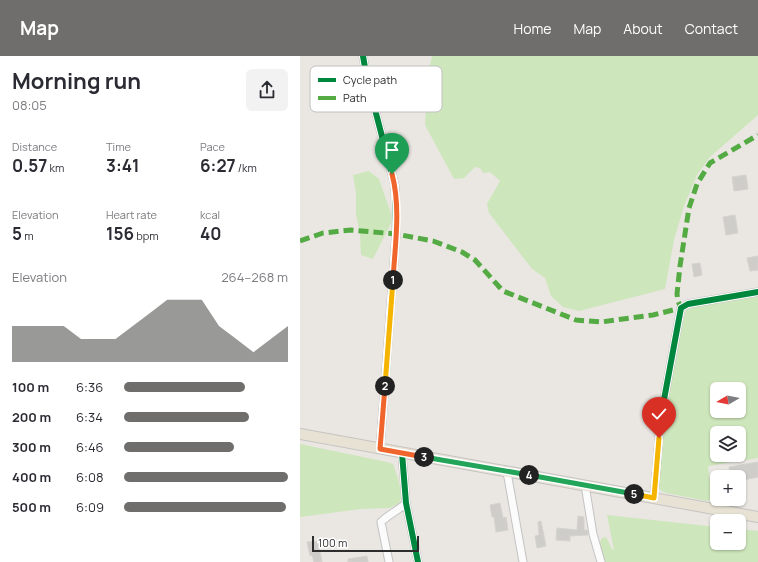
<!DOCTYPE html>
<meta charset="utf-8">
<style>
:root{--surface:#fff;--page:#f2f2f3;--text:#2b2b33;--muted:#7c7c81;--accent:#6f6e6c}
body{margin:0;font-family:Manrope,sans-serif;background:var(--page);color:var(--text);height:100vh;display:flex;flex-direction:column;font-size:15px;white-space:nowrap}
*{box-sizing:border-box;margin:0}
p{font-size:13px;color:var(--muted)}
.icon{flex:none;width:22px;height:22px;fill:none;stroke:currentColor;stroke-width:2;stroke-linecap:round;stroke-linejoin:round}
.map{position:relative;flex:1;overflow:hidden}
.panel{display:flex;flex-direction:column;background:var(--surface);width:300px}
.panel>*{flex:none}
.needle{width:26px;rotate:261deg}
.tools{position:absolute;left:410px;top:326px;display:grid;gap:8px}
.tools a{display:grid;place-items:center;width:36px;height:36px;border-radius:6px;background:var(--surface);box-shadow:0 1px 3px #0004;font-size:20px}
.scale{position:absolute;left:12px;bottom:10px;width:107px;box-sizing:border-box;padding-left:4px;border:2px solid #2d2d2d;border-top:0;font-size:11px;line-height:14px;white-space:nowrap;color:#2d2d2d;-webkit-text-stroke:3px #fff;paint-order:stroke}
.pin{position:absolute;display:grid;place-items:center;width:34px;height:34px;color:#fff;margin:-41px -17px;border-radius:50% 50% 50% 0;rotate:-45deg;box-shadow:0 0 4px #0007}
.pin .icon{rotate:45deg}
.km{position:absolute;width:20px;height:20px;margin:-10px;border-radius:50%;background:#222;color:#fff;font-size:11px;line-height:20px;text-align:center}
.round{display:grid;place-items:center;flex:none;width:42px;height:42px;border-radius:6px;background:var(--page)}
.summary{display:flex;align-items:center;justify-content:space-between;height:68px;padding:0 12px}
h1{font-size:22px;font-weight:700;line-height:30px}
.metrics{display:grid;grid-template-columns:repeat(3,1fr);gap:6px;height:68px;padding:4px 12px}
.metrics div{display:grid;align-content:center}
.metrics b{font-size:17px;font-weight:700}
.metrics small{font-size:11px;font-weight:400}
.metrics p{font-size:11px}
.chart{height:112px;padding:8px 12px}
.chart p{display:flex;justify-content:space-between}
.chart svg{width:100%;height:72px;margin-top:4px;fill:var(--accent);opacity:.7}
ul{padding:0 12px;list-style:none;font-size:13px}
li{display:grid;grid-template-columns:64px 48px 1fr;align-items:center;height:30px}
li i{height:10px;border-radius:5px;background:var(--accent)}
header{display:flex;align-items:center;gap:24px;box-sizing:border-box;height:56px;padding:0 20px;background:var(--accent);color:#fff}
header strong{font-size:19px}
nav{display:flex;gap:22px;margin-inline-start:auto;font-size:14px}
main{display:flex;flex:1;min-height:0}
.map>svg:first-child{display:block}
.green{fill:#cee6bb;fill-rule:evenodd}
.building{fill:#cfcdc9;stroke:#d5d3ce}
.lines{fill:none;stroke-linecap:round;stroke-linejoin:round}
.minor-casing{stroke:#c4c3c3;stroke-width:9}
.primary-casing{stroke:#c6c4c3;stroke-width:12}
.minor{stroke:#fcfbfb;stroke-width:7}
.primary{stroke:#e7e2d4;stroke-width:10}
.quiet{stroke:#54ab44;stroke-width:5;stroke-dasharray:10 5;stroke-linecap:butt}
.cycleway-casing{stroke:#fff;stroke-width:8}
.cycleway{stroke:#00873e;stroke-width:6}
.split-1-casing{stroke:#fff;stroke-width:8}
.split-2-casing{stroke:#fff;stroke-width:8}
.split-3-casing{stroke:#fff;stroke-width:8}
.split-4-casing{stroke:#fff;stroke-width:8}
.split-5-casing{stroke:#fff;stroke-width:8}
.split-6-casing{stroke:#fff;stroke-width:8}
.split-1{stroke:#f0652b;stroke-width:5}
.split-2{stroke:#f5b400;stroke-width:5}
.split-3{stroke:#f0652b;stroke-width:5}
.split-4{stroke:#22a559;stroke-width:5}
.split-5{stroke:#22a559;stroke-width:5}
.split-6{stroke:#f5b400;stroke-width:5}
.key{fill:#fff;stroke:#c0c0c0;stroke-width:1}
.key-label{font-size:11px;fill:#2d2d2d}
</style>
<header>
<strong>Map</strong>
<nav><a>Home</a><a>Map</a><a>About</a><a>Contact</a></nav>
</header>
<main>
<section class="panel">
<div class="summary"><div><h1>Morning run</h1><p>08:05</p></div><a class="round"><svg class="icon" aria-label="share" viewBox="0 0 24 24"><path d="M12 15V3M7 8l5-5 5 5M5 13v7h14v-7"/></svg></a></div>
<div class="metrics">
<div><p>Distance</p><b>0.57<small> km</small></b></div>
<div><p>Time</p><b>3:41</b></div>
<div><p>Pace</p><b>6:27<small> /km</small></b></div>
</div>
<div class="metrics">
<div><p>Elevation</p><b>5<small> m</small></b></div>
<div><p>Heart rate</p><b>156<small> bpm</small></b></div>
<div><p>kcal</p><b>40</b></div>
</div>
<div class="chart"><p><span>Elevation</span>264–268 m</p>
<svg viewBox="0 0 160 44" preserveAspectRatio="none"><path d="M0 44V22L10 22L20 22L30 22L40 30L50 30L60 30L70 22L80 14L90 6L100 6L110 6L120 22L130 30L140 38L150 30L160 22V44z"/></svg>
</div>
<ul>
<li><b>100 m</b>6:36<i style="width:74%"></i></li>
<li><b>200 m</b>6:34<i style="width:76%"></i></li>
<li><b>300 m</b>6:46<i style="width:67%"></i></li>
<li><b>400 m</b>6:08<i style="width:100%"></i></li>
<li><b>500 m</b>6:09<i style="width:99%"></i></li>
</ul>
</section>
<div class="map">
<svg width="458" height="506" viewBox="0 0 458 506">
<rect width="100%" height="100%" fill="#eae7e2"/>
<path class="green" d="M132,0H458V59L410,101L397,119L384,150L374,184L365,233L279,255L263,251L251,240L245,222L232,213L189,157L187,148L200,125L190,116L183,117L180,112L175,111L164,122L154,123L125,69L128,19Z
M69,115L79,123L93,163L73,203L61,199L60,178L56,158V137L53,119Z
M458,240V402L408,410L410,427L417,428L410,444L407,445L366,437L360,434C354,411 364,368 368,344C373,314 378,283 386,254C407,245 435,242 458,240ZM417,333H439V355H417ZM417,377H439V399H417Z
M0,388L87,406L93,408L98,422L102,441L99,447L90,452L61,453L0,461Z
M307,459L417,471V487H439V473L458,475V506H304C299,501 298,488 302,482L306,481L312,493L314,494Z"/>
<path class="building" d="M446,119L448,133L434,135L432,121Z
M435,159L438,177L426,179L423,161Z
M458,200V214L450,215L447,202Z
M400,207L402,219L394,221L392,208Z
M458,406V421L439,425V421H430L429,411Z
M200,447L203,462L206,461L208,474L196,476L194,461H192L190,449Z
M278,460L284,461V474H287L288,479L270,480V485L256,484L257,472L277,474Z
M241,465L246,490L237,492L235,480L239,479L238,466Z
M18,485L22,506H14L12,499L10,500L7,486Z
M67,500L68,506H48V503Z"/>
<g class="lines">
<g class="minor-casing">
<path id="minor" d="M63,0L67,23L95,130L96,178L80,393
M102,397L106,447L118,506
M207,416L223,506
M285,429L293,478L301,506
M354,442L359,382L363,349L381,252L388,248L458,236
M89,506L81,466C89,458 98,455 106,447"/>
</g>
<g class="primary-casing">
<path id="primary" d="M0,378L458,461"/>
</g>
<use href="#minor" class="minor"/>
<use href="#primary" class="primary"/>
<path class="quiet" d="M0,185L23,177L51,174L96,178L133,185L162,196L175,204L203,235L276,264L301,266L353,259L381,252L378,245L377,238L380,210L389,152L397,128L410,107L458,79"/>
<g class="cycleway-casing">
<path id="cycleway" d="M63,0L67,23L95,130L96,178L80,393
M102,397L106,447L118,506
M354,442L359,382L363,349L381,252L388,248L458,236"/>
</g>
<use href="#cycleway" class="cycleway"/>
</g>
<g class="lines">
<g class="split-1-casing">
<path id="split-1" d="M92,118C101,152 95,189 93,224"/>
</g>
<g class="split-2-casing">
<path id="split-2" d="M85,330L93,224"/>
</g>
<g class="split-3-casing">
<path id="split-3" d="M85,330L80,393L124,401"/>
</g>
<g class="split-4-casing">
<path id="split-4" d="M124,401L229,419"/>
</g>
<g class="split-5-casing">
<path id="split-5" d="M229,419L334,438"/>
</g>
<g class="split-6-casing">
<path id="split-6" d="M334,438L354,442L359,382"/>
</g>
<use href="#split-1" class="split-1"/>
<use href="#split-2" class="split-2"/>
<use href="#split-3" class="split-3"/>
<use href="#split-4" class="split-4"/>
<use href="#split-5" class="split-5"/>
<use href="#split-6" class="split-6"/>
</g>
<rect x="10" y="10" width="132" height="46" rx="6" class="key"/>
<rect x="18" y="22" width="18" height="4" fill="#00873e"/>
<rect x="18" y="40" width="18" height="4" fill="#54ab44"/>
<g class="key-label">
<text x="43" y="28">Cycle path</text>
<text x="43" y="46">Path</text>
</g>
</svg>
<div class="tools">
<a><svg class="needle" viewBox="-14 -14 28 28"><path d="M0-13l5 13h-10z" fill="#e53935"/><path d="M0 13l5-13h-10z" fill="#7c7c81"/></svg></a>
<a><svg class="icon" aria-label="layers" viewBox="0 0 24 24"><path d="M12 4l9 5-9 5-9-5zM3 14l9 5 9-5"/></svg></a>
<a>+</a>
<a>−</a>
</div>
<div class="scale">100 m</div>
<div class="pin" style="left:92px;top:118px;background:#1e9e55"><svg class="icon" aria-label="arrive" viewBox="0 0 24 24"><path d="M6 21V4h12l-3 4 3 4H6"/></svg></div>
<div class="pin" style="left:359px;top:382px;background:#d93025"><svg class="icon" aria-label="check" viewBox="0 0 24 24"><path d="M5 12l5 5 9-10"/></svg></div>
<b class="km" style="left:93px;top:224px">1</b>
<b class="km" style="left:85px;top:330px">2</b>
<b class="km" style="left:124px;top:401px">3</b>
<b class="km" style="left:229px;top:419px">4</b>
<b class="km" style="left:334px;top:438px">5</b>
</div>
</main>
